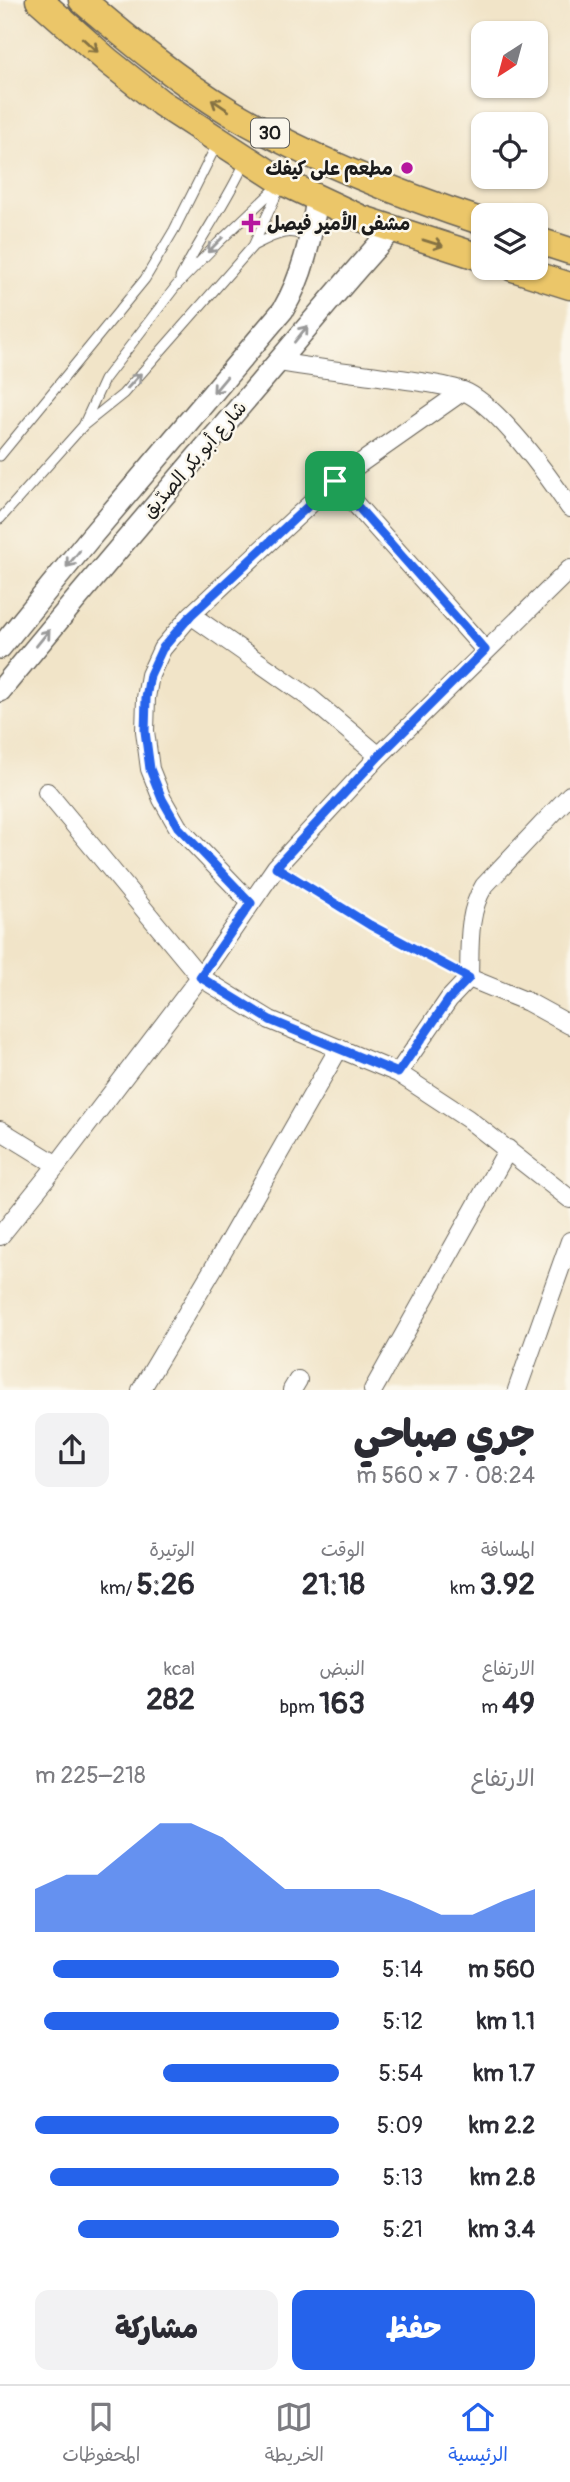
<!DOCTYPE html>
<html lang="ar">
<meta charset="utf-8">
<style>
:root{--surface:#fff;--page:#f2f2f3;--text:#2b2b33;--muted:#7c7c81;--line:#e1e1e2;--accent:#2563eb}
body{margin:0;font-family:Pangolin,"Playpen Sans Arabic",sans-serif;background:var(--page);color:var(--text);direction:rtl;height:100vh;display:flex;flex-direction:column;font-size:26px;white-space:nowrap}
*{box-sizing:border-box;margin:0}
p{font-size:23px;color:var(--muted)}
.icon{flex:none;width:38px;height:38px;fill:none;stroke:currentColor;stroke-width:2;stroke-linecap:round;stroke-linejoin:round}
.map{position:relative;height:1390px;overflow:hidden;direction:ltr}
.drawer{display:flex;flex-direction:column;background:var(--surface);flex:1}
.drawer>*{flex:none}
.needle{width:46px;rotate:216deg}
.tools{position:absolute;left:471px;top:21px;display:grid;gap:14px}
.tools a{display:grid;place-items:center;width:77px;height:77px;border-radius:14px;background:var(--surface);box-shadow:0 2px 5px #0004;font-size:35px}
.pin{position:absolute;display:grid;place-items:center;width:60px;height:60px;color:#fff;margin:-30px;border-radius:14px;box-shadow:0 4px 10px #0006}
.round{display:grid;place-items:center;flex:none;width:74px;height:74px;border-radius:14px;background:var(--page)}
.head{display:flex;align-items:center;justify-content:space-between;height:119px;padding:0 35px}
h1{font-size:38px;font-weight:800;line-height:52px}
.metrics{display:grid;grid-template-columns:repeat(3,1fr);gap:10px;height:119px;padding:7px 35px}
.metrics div{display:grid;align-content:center}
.metrics b{font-size:30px;font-weight:800}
.metrics small{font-size:19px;font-weight:400}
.metrics p{font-size:19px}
.chart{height:196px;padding:14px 35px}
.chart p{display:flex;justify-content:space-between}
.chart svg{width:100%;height:126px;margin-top:7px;fill:var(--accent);opacity:.7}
.primary-button{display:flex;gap:14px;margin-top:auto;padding:14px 35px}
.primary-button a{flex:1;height:80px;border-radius:14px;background:var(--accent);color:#fff;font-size:28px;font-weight:800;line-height:80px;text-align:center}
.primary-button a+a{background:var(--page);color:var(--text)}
ul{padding:0 35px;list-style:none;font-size:23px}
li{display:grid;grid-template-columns:112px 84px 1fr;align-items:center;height:52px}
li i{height:18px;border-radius:9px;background:var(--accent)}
.dock{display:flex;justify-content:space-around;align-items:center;height:98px;border-top:2px solid var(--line);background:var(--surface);font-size:19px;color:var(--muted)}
.dock a{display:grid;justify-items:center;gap:4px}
.dock .active{color:var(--accent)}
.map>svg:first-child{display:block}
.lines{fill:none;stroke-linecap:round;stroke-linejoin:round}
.service-casing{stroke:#676258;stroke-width:11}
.minor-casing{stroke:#676258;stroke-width:20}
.tertiary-casing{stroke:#676258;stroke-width:24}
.primary-casing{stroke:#676258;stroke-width:29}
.service{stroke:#fff;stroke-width:9}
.minor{stroke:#fff;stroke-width:18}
.tertiary{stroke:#fff;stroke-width:21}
.primary{stroke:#ebc669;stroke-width:26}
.oneway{stroke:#847142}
.oneway2{stroke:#999}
.route-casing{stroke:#fff;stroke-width:14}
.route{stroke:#2563eb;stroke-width:9}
.poi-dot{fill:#b5179e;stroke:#fbf7ec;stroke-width:2.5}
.labels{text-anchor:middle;stroke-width:5;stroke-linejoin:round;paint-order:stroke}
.shield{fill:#fbf7ec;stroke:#5f5e5a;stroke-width:2}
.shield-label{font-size:18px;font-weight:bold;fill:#1c1c1c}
.poi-label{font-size:19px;font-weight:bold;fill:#1c1c1c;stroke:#fbf7ec;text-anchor:end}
.street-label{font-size:19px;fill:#1c1c1c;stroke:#fbf7ec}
</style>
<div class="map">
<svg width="570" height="1390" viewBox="0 0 570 1390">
<rect width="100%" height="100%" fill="#fbf7ec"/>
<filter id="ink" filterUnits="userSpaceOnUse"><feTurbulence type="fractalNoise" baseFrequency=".0143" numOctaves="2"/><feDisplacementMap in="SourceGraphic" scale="14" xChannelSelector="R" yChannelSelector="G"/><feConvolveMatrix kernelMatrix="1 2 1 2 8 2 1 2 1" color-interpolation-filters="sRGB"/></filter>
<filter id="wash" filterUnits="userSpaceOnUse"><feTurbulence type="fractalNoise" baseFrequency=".00686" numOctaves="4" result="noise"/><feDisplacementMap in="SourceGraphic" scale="28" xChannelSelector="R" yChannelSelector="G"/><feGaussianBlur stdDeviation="1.57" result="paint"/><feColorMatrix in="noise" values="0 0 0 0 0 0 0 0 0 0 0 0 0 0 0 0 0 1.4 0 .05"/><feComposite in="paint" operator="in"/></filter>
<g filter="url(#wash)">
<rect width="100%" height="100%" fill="#f1e4c8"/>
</g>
<g filter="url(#ink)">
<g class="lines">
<g class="service-casing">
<path id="service" d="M253,246C271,237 291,224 309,240
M180,278C200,238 227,202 245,162
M83,426L104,380L176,286L218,243L279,185
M0,456L145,279L174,230L218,142
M0,519L83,426L123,394L253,246L282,183
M276,867L370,925L469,978"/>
</g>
<g class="minor-casing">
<path id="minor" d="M278,362C318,369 359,373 400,379C420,382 444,384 463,391C497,404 549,477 570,508
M335,481L485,650
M191,615L310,698L379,756
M47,792L200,977L270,1020L398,1073L468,1119L570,1199
M251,903L178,827L162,799L150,769L145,731L146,698L150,675L162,649L191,615L335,481L463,391
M469,978C470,947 467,913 484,886L570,795
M398,1073L449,999L469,978L528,1002L570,1025
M0,1130L57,1165
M0,1236L57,1165L200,977L276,867L379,756L570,569
M141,1390L213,1269L339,1048
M292,1390L298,1380
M373,1390L508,1149
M517,1390L570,1241"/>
</g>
<g class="tertiary-casing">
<path id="tertiary" d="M0,648L89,539L283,310C303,276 311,238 317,199
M0,691C85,587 173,485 260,383C304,332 346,279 392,230"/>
</g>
<g class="primary-casing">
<path id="primary" d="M39,0L108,61L161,103L283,182L360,218L483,258
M82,0C129,40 177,80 230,112C310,159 395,193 483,222
M536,240L570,251
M513,268L570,286"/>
</g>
<use href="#service" class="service"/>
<use href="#minor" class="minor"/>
<use href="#tertiary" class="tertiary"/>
<use href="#primary" class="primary"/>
</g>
<defs><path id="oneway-shaft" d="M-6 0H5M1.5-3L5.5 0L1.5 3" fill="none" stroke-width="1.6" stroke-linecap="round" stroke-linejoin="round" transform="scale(1.75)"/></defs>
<g class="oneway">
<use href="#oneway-shaft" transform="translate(90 45) rotate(42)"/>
<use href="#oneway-shaft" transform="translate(220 105) rotate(-146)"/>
<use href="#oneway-shaft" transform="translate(433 243) rotate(17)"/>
</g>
<g class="oneway2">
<use href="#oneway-shaft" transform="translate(215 245) rotate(135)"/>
<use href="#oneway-shaft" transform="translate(301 334) rotate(-51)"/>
<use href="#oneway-shaft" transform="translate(134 381) rotate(-48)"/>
<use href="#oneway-shaft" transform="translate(220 385) rotate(130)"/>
<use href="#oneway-shaft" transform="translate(73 559) rotate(129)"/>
<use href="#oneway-shaft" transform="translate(43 638) rotate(-51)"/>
</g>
</g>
<g class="lines" filter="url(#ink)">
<g class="route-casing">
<path id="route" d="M335,481L485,650L379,756L276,867L370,925L469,978L449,999L398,1073L270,1020L200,977L251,903L178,827L162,799L150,769L145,731L146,698L150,675L162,649L191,615Z"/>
</g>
<use href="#route" class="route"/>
</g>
<g class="poi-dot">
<circle cx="407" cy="168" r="7"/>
<path d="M247.5 212.5h7v7h7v7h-7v7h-7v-7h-7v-7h7z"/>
</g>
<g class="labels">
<rect class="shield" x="251" y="118.5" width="38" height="29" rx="5"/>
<g class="shield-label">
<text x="270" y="139">30</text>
</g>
<g class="poi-label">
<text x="393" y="175">مطعم على كيفك</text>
<text x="267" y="230" text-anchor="start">مشفى الأمير فيصل</text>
</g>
<g class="street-label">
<text transform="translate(194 459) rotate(-49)" y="7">شارع أبو بكر الصدّيق</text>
</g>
</g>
</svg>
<div class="tools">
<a><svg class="needle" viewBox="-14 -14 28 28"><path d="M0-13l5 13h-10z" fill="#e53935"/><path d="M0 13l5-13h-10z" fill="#7c7c81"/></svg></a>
<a><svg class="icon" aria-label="locate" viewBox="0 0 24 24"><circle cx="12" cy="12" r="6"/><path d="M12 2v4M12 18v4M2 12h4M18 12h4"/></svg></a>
<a><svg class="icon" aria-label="layers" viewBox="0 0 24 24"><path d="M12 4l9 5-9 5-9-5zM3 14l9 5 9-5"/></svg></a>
</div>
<div class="pin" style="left:335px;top:481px;background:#1e9e55"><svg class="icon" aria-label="arrive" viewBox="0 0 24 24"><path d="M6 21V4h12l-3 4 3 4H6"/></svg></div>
</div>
<section class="drawer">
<div class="head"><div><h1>جري صباحي</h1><p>08:24 · 7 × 560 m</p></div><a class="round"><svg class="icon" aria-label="share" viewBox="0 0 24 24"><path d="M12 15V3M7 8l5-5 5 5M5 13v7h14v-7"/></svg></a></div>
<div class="metrics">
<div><p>المسافة</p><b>3.92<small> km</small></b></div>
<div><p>الوقت</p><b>21:18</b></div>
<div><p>الوتيرة</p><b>5:26<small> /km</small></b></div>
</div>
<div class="metrics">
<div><p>الارتفاع</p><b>49<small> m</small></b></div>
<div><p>النبض</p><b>163<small> bpm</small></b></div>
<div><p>kcal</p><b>282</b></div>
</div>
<div class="chart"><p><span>الارتفاع</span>218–225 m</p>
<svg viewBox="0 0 160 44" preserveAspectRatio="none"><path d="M0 44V29L10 24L20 24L30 15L40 6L50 6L60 11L70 20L80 29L90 29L100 29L110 29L120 33L130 38L140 38L150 33L160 29V44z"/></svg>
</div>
<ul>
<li><b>560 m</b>5:14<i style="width:94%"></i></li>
<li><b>1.1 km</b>5:12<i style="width:97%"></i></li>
<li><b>1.7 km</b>5:54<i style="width:58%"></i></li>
<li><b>2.2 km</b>5:09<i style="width:100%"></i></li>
<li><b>2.8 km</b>5:13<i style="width:95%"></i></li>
<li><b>3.4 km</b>5:21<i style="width:86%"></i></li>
</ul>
<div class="primary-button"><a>حفظ</a><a>مشاركة</a></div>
</section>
<nav class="dock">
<a class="active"><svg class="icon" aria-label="home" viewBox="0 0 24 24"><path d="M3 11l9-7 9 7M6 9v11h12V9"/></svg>الرئيسية</a>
<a><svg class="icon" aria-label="map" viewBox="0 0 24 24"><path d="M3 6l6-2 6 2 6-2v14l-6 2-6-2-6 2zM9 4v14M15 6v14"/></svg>الخريطة</a>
<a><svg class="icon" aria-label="saved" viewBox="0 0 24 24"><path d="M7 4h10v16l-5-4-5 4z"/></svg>المحفوظات</a>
</nav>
